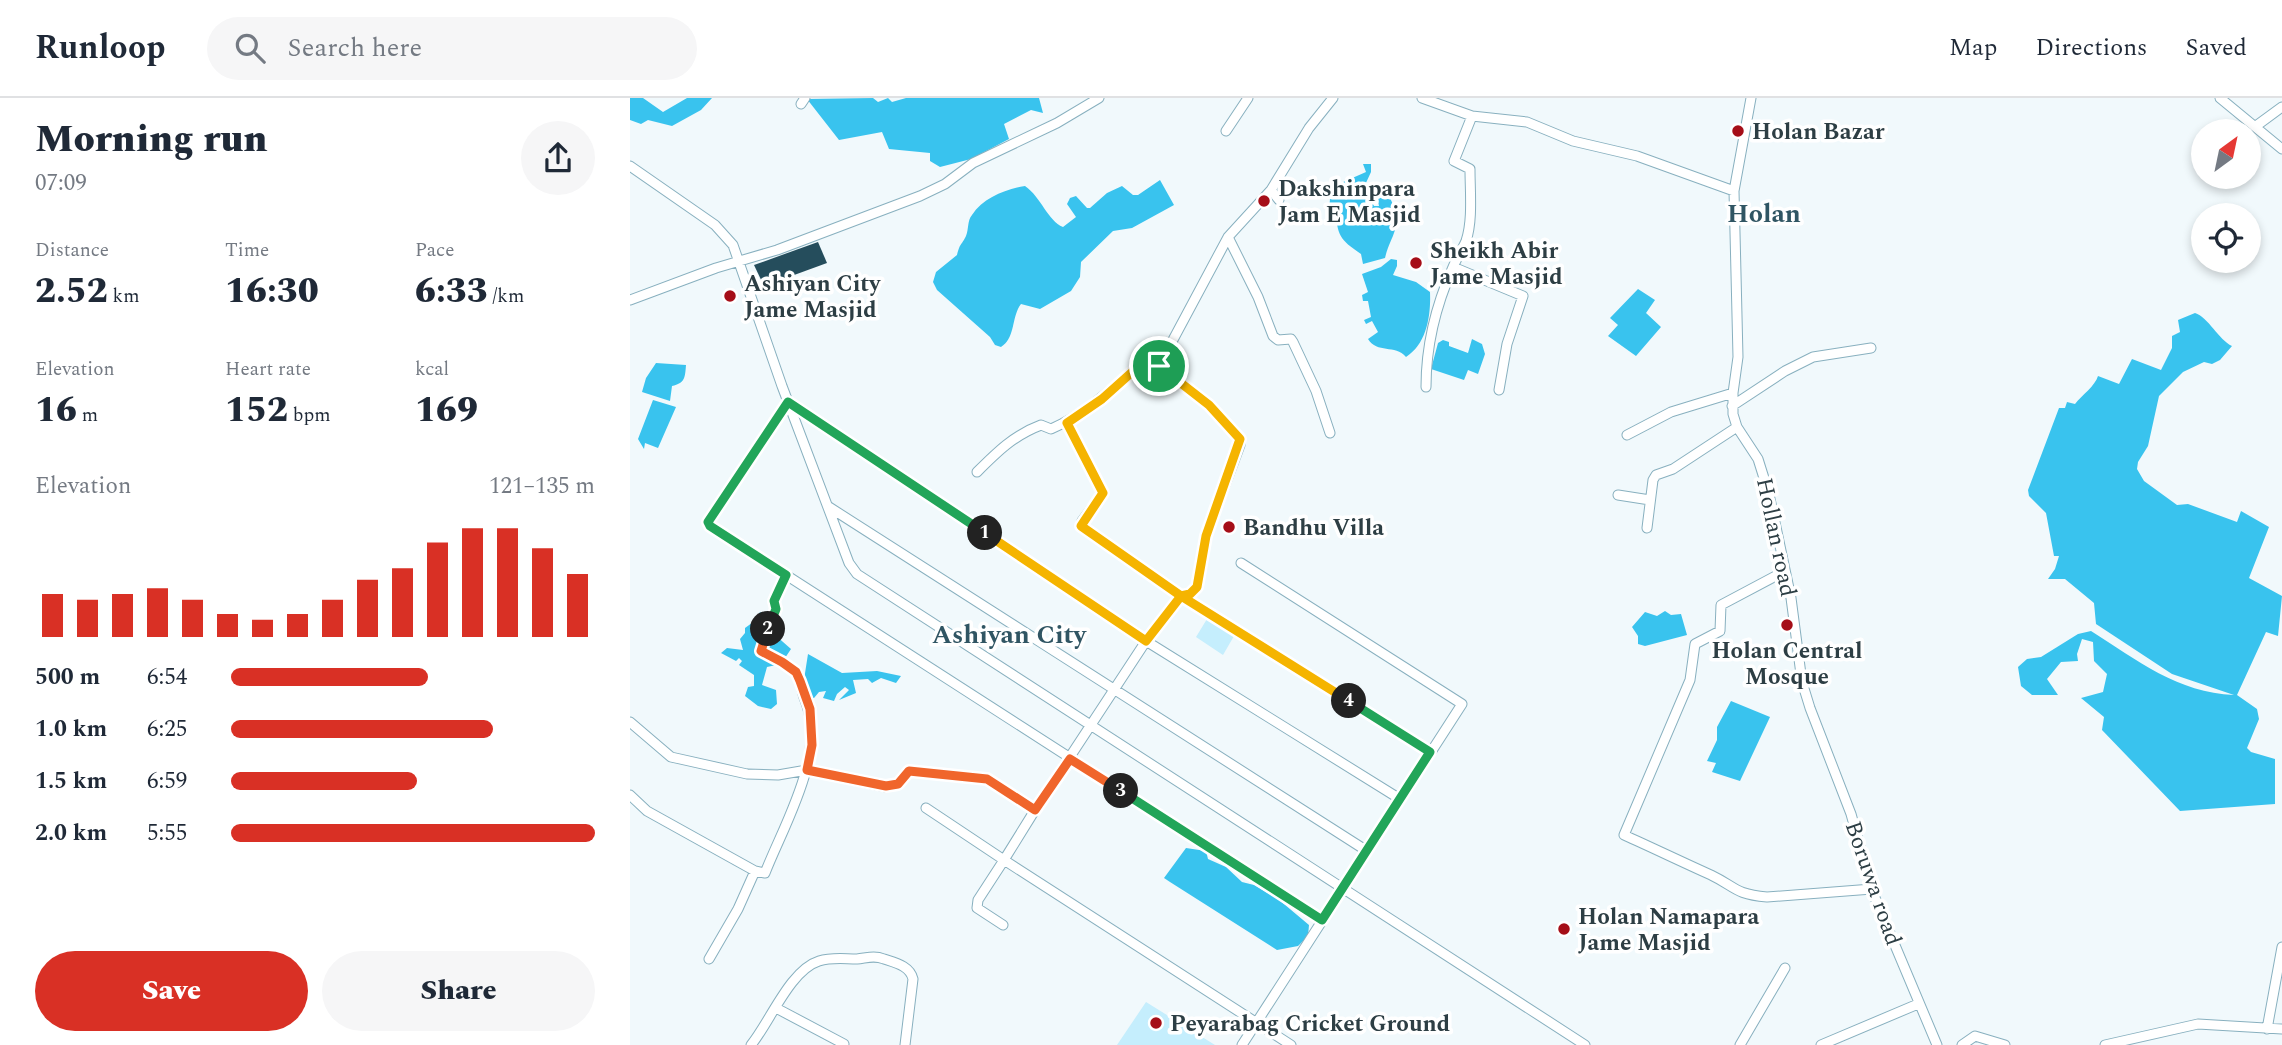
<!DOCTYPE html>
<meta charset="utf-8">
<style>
:root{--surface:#fff;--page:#f6f6f7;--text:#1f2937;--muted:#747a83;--line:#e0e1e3;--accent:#d93025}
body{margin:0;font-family:Spectral,serif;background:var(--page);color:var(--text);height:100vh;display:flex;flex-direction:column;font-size:26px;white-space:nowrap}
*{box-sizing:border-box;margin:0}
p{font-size:23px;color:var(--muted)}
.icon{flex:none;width:38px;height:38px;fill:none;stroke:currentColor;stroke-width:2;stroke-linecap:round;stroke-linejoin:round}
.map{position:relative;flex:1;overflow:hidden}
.panel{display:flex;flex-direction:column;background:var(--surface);width:630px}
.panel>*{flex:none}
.needle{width:46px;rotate:33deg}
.controls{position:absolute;left:1561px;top:21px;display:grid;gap:14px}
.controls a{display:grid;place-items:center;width:70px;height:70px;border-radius:50%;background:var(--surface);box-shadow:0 4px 10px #0003;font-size:35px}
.pin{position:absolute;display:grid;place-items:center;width:60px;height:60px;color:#fff;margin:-30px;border:4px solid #fff;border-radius:50%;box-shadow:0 2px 7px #0007}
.km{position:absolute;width:35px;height:35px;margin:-18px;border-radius:50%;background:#222;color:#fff;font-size:19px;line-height:35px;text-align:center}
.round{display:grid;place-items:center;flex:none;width:74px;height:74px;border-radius:37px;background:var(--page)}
.overview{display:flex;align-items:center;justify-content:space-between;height:119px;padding:0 35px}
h1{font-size:38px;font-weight:800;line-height:52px}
.metrics{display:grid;grid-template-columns:repeat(3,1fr);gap:10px;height:119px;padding:7px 35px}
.metrics div{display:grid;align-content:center}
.metrics b{font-size:35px;font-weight:800}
.metrics small{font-size:19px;font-weight:400}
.metrics p{font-size:19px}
.chart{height:196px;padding:14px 35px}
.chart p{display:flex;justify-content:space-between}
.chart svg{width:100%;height:126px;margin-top:7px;stroke:var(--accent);stroke-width:6}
.primary-button{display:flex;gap:14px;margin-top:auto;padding:14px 35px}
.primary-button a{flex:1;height:80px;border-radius:42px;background:var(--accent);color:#fff;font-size:28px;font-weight:800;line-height:80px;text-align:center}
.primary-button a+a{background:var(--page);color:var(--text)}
ul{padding:0 35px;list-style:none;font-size:23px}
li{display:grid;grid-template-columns:112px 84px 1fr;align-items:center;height:52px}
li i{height:18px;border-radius:9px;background:var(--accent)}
header{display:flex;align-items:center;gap:42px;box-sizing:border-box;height:98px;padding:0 35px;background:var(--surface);border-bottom:2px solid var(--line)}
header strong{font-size:33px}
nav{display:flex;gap:38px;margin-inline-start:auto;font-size:24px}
.search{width:490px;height:63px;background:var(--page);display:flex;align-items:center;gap:18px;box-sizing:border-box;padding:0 24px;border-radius:38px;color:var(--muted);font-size:26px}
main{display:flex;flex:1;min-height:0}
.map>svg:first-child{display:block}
.green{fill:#c5eefd}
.water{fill:#39c3ee}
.building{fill:#254d5c}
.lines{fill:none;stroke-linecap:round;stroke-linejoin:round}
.minor-casing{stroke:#88b0bf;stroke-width:11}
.minor{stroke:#fff;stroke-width:9}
.split-1-casing{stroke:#fff;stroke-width:14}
.split-2-casing{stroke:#fff;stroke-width:14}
.split-3-casing{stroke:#fff;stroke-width:14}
.split-4-casing{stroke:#fff;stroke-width:14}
.split-5-casing{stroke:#fff;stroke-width:14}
.split-1{stroke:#f5b400;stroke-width:9}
.split-2{stroke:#22a559;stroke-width:9}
.split-3{stroke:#f0652b;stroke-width:9}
.split-4{stroke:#22a559;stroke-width:9}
.split-5{stroke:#f5b400;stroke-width:9}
.poi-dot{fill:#a50e18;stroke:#fff;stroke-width:2.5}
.labels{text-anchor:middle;stroke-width:7;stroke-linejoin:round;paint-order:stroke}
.poi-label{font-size:23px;font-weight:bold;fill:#2d3e44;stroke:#fff;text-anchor:start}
.street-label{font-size:23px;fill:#2d3e44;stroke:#fff}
.quarter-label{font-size:26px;font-weight:bold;fill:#305563;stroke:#fff}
</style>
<header>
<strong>Runloop</strong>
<div class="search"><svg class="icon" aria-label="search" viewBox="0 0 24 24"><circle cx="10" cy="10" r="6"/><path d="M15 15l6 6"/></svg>Search here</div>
<nav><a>Map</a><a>Directions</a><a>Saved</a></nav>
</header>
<main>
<section class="panel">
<div class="overview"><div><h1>Morning run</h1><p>07:09</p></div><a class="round"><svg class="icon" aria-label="share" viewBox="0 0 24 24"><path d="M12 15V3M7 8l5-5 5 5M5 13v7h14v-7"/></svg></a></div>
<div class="metrics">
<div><p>Distance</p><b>2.52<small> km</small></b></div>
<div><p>Time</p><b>16:30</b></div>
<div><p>Pace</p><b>6:33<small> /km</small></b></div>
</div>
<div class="metrics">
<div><p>Elevation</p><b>16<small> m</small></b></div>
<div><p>Heart rate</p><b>152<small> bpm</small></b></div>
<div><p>kcal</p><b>169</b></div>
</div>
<div class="chart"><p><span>Elevation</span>121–135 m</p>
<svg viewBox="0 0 160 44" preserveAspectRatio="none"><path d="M5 44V29M15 44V31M25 44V29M35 44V27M45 44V31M55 44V36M65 44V38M75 44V36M85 44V31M95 44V24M105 44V20M115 44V11M125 44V6M135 44V6M145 44V13M155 44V22"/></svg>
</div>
<ul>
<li><b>500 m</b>6:54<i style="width:54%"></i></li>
<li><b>1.0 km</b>6:25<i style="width:72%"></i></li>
<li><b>1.5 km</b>6:59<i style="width:51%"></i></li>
<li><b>2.0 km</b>5:55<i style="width:100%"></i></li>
</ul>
<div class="primary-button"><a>Save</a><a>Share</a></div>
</section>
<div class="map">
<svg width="1652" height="947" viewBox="0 0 1652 947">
<rect width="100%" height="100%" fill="#f1f9fc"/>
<path class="green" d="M577,521L604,538L593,557L566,539Z
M516,904L585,947H487Z"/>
<path class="water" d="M0,0H13L33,14L57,0H82L71,12L42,28L18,22L11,26L0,22Z
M243,0L248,4L258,0L262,4L276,0H409L413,15L401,12L374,26L379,41L341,61L310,69L300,63V55L259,51L252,34L209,42L177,1Z
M733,66H741V74L735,87L744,108H749L746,93L751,88C762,98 769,118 765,132C762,142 758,147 755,160L733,166L731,156C709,141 708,138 705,111L699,112L700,101L708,100L711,85L736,74Z
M530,82L544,107L502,130L483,133L451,164L450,179L441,193L410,211L391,206C381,219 386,239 371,249L365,247L360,239L307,192L303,184L306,174L327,157C330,145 331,148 336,138C339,131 337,123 342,117C353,100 376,91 395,88C411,99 418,123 433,129L446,119L437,106L440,100L446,98L457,110H460L477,95L492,88L503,97H508Z
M761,161L767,162V168L763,177L786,184L800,194C801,217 797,246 776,259C765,246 747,256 738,241L748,234L742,223L736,226L734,222L741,219L738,203H733L732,197L738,194L732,176L751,169Z
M1008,191L1025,202L1016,215L1031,229L1006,258L978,238L988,227L980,220Z
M1565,215C1578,219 1589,242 1602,248L1590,262L1582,266L1574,264L1553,274L1529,298L1518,348L1508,364L1507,371L1514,383L1547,407L1558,406L1607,424L1611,413L1639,429L1619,480L1652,498L1648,538L1636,534L1607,597L1627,611L1629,621L1617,650L1621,654L1645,661V706L1550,713L1472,632L1474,619L1451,600L1473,594L1477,576L1464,563L1463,544L1452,541L1447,556L1448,563L1431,564L1417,581L1428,597H1402L1391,588L1388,569L1397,561L1411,559L1448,536L1461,533C1507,562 1548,595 1604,597L1542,576L1466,526L1464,505L1435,481H1418L1425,471L1429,458H1424L1416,415L1399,398L1398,392L1429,310H1435L1437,304L1445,306C1452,297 1465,288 1468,278L1489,286L1502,261L1531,272L1542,250V238L1550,234L1548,222Z
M842,241L852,246L855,256L848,276L838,272L834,282L801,271L808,245L813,242L819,244V248L838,255Z
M26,265L56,267C55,280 55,285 42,288L40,303L12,294L16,280Z
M23,302L46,309L28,350L15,345L14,351L8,341Z
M1035,513L1041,517L1051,516L1057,537L1015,548L1008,546V538L1002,529L1015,514L1027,518Z
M130,514L135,519L136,529L161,551L151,566L137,569L132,587L146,592L147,606L141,611L128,608L115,598L118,589L124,588V577L109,567L112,563L109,560L106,563L91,555L97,550L113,552L110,541L115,535V530L126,522Z
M178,556L212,575L247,573L271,578L266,585L251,580L242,585L238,581L223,582L226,595L209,602L219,592L215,589L207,596L204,603L193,600L196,593L189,594L184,600H175L173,588Z
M1101,603L1140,619L1110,683L1082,674L1086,665L1077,663L1087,642V629Z
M556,750L576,753L578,761L596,769L612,784L624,787L648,801L679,827L678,838L668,848L647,852L540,784L534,780Z"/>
<path class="building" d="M188,144L197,165L134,188L124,167Z"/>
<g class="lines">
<g class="minor-casing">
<path id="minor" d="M792,0L842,18L897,24L943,43L1007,58L1104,93
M1121,0L1104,93L1108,259L1103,295V316L1107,329L1128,361L1139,396L1161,500L1172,584L1180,610L1221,716L1243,795L1307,947
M1590,0L1652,51
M171,6L175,0
M842,18L824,63L840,71C840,94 843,122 836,143C832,152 827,160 823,169L893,198L877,246L869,292
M1626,28L1652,9
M596,33L618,0
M0,68L85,127L103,147L152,288L219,465L227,476L955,947
M641,92L649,102
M598,139L628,199L643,238L648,242L661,241L663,244L686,293L700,335
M0,202L86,170L147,152L290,98L315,86L343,65L427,25L469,0
M796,289C796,248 806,207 823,169
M1102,308L1155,273L1183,259L1241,250
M437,325L473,395L452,423L451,428L551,498L800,654
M997,337L1041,314L1103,295
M347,374C367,354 384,337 411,327L421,331C455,316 482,291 510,267L517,265L529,268L598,139L641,92L679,30L703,0
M988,397L1020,402
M199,409L737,753
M1017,430L1023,382L1026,377L1043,371L1107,329
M611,465L832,606L612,947
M1155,473L1091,507L1090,533L1065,546L1060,582L994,737C1023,750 1052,764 1081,777C1106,789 1104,796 1137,799L1242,791
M0,624L41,659L117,676L148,677L177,672L256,689L268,686L280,673L357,681L405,712L374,762L661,947
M0,697L17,713L125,773L135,775C155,724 197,656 175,602C171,593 172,584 167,576C158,564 142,561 131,553L146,511L144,503L156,477
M296,710L374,762L348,802L347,810L373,827
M405,712L516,543L551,498L560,496L567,489L576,438L610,347V341L579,307L529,268
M692,822L80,428L79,421L158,304L516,543L770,701
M79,861L108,811L125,773
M146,910L214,946
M1637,931L1652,849
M121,947C140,924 160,872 189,863C202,859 214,861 227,861C237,860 244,857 254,861C266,865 280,868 283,881L275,947
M1110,947L1155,870
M1191,947L1288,906
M1332,947L1345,938L1375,947
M1475,947L1568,926L1652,931"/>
</g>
<use href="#minor" class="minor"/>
</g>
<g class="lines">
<g class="split-1-casing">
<path id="split-1" d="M355,435L516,543L551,498L560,496L567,489L576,438L610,341L579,307L529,268"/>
</g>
<g class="split-2-casing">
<path id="split-2" d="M138,531L146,511L144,503L156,477L80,428L78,424L158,304L355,435"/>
</g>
<g class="split-3-casing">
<path id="split-3" d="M138,531L131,553L152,564L166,574L170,583L180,611L182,647L177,672L256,688L268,686L279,673L357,681L405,712L440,661L491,693"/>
</g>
<g class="split-4-casing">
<path id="split-4" d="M491,693L692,822L800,654L719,603"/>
</g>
<g class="split-5-casing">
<path id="split-5" d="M529,268L517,265L510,267L472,301L437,325L473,395L451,428L551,498L719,603"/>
</g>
<use href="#split-1" class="split-1"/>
<use href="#split-2" class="split-2"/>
<use href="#split-3" class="split-3"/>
<use href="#split-4" class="split-4"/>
<use href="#split-5" class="split-5"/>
</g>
<g class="poi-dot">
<circle cx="1108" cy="33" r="7"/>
<circle cx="634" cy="103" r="7"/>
<circle cx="786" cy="165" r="7"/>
<circle cx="100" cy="198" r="7"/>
<circle cx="599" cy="429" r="7"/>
<circle cx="1157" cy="527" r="7"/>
<circle cx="934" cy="831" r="7"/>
<circle cx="526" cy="925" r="7"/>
</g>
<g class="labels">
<g class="poi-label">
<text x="1122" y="41">Holan Bazar</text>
<text x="648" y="98">Dakshinpara<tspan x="648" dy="26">Jam E Masjid</tspan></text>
<text x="800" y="160">Sheikh Abir<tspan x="800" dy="26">Jame Masjid</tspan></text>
<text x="114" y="193">Ashiyan City<tspan x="114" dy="26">Jame Masjid</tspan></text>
<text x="613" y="437">Bandhu Villa</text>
<text x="1157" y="560" text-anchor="middle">Holan Central<tspan x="1157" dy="26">Mosque</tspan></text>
<text x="948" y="826">Holan Namapara<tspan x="948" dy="26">Jame Masjid</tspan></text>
<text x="540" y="933">Peyarabag Cricket Ground</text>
</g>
<g class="street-label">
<text transform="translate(1147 439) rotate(78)" y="8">Hollan road</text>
<text transform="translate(1244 785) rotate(71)" y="8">Boruwa road</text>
</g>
<g class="quarter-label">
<text x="1134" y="124">Holan</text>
<text x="379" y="545">Ashiyan City</text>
</g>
</g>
</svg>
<div class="controls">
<a><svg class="needle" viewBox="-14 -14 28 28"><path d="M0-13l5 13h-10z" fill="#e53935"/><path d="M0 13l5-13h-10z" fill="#747a83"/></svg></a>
<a><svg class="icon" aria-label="locate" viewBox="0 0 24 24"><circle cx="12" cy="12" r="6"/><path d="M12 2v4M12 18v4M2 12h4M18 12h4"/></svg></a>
</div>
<div class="pin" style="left:529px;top:268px;background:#1e9e55"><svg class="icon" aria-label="arrive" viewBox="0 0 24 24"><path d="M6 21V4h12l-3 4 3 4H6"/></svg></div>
<b class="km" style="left:355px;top:435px">1</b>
<b class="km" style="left:138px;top:531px">2</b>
<b class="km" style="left:491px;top:693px">3</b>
<b class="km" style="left:719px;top:603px">4</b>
</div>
</main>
